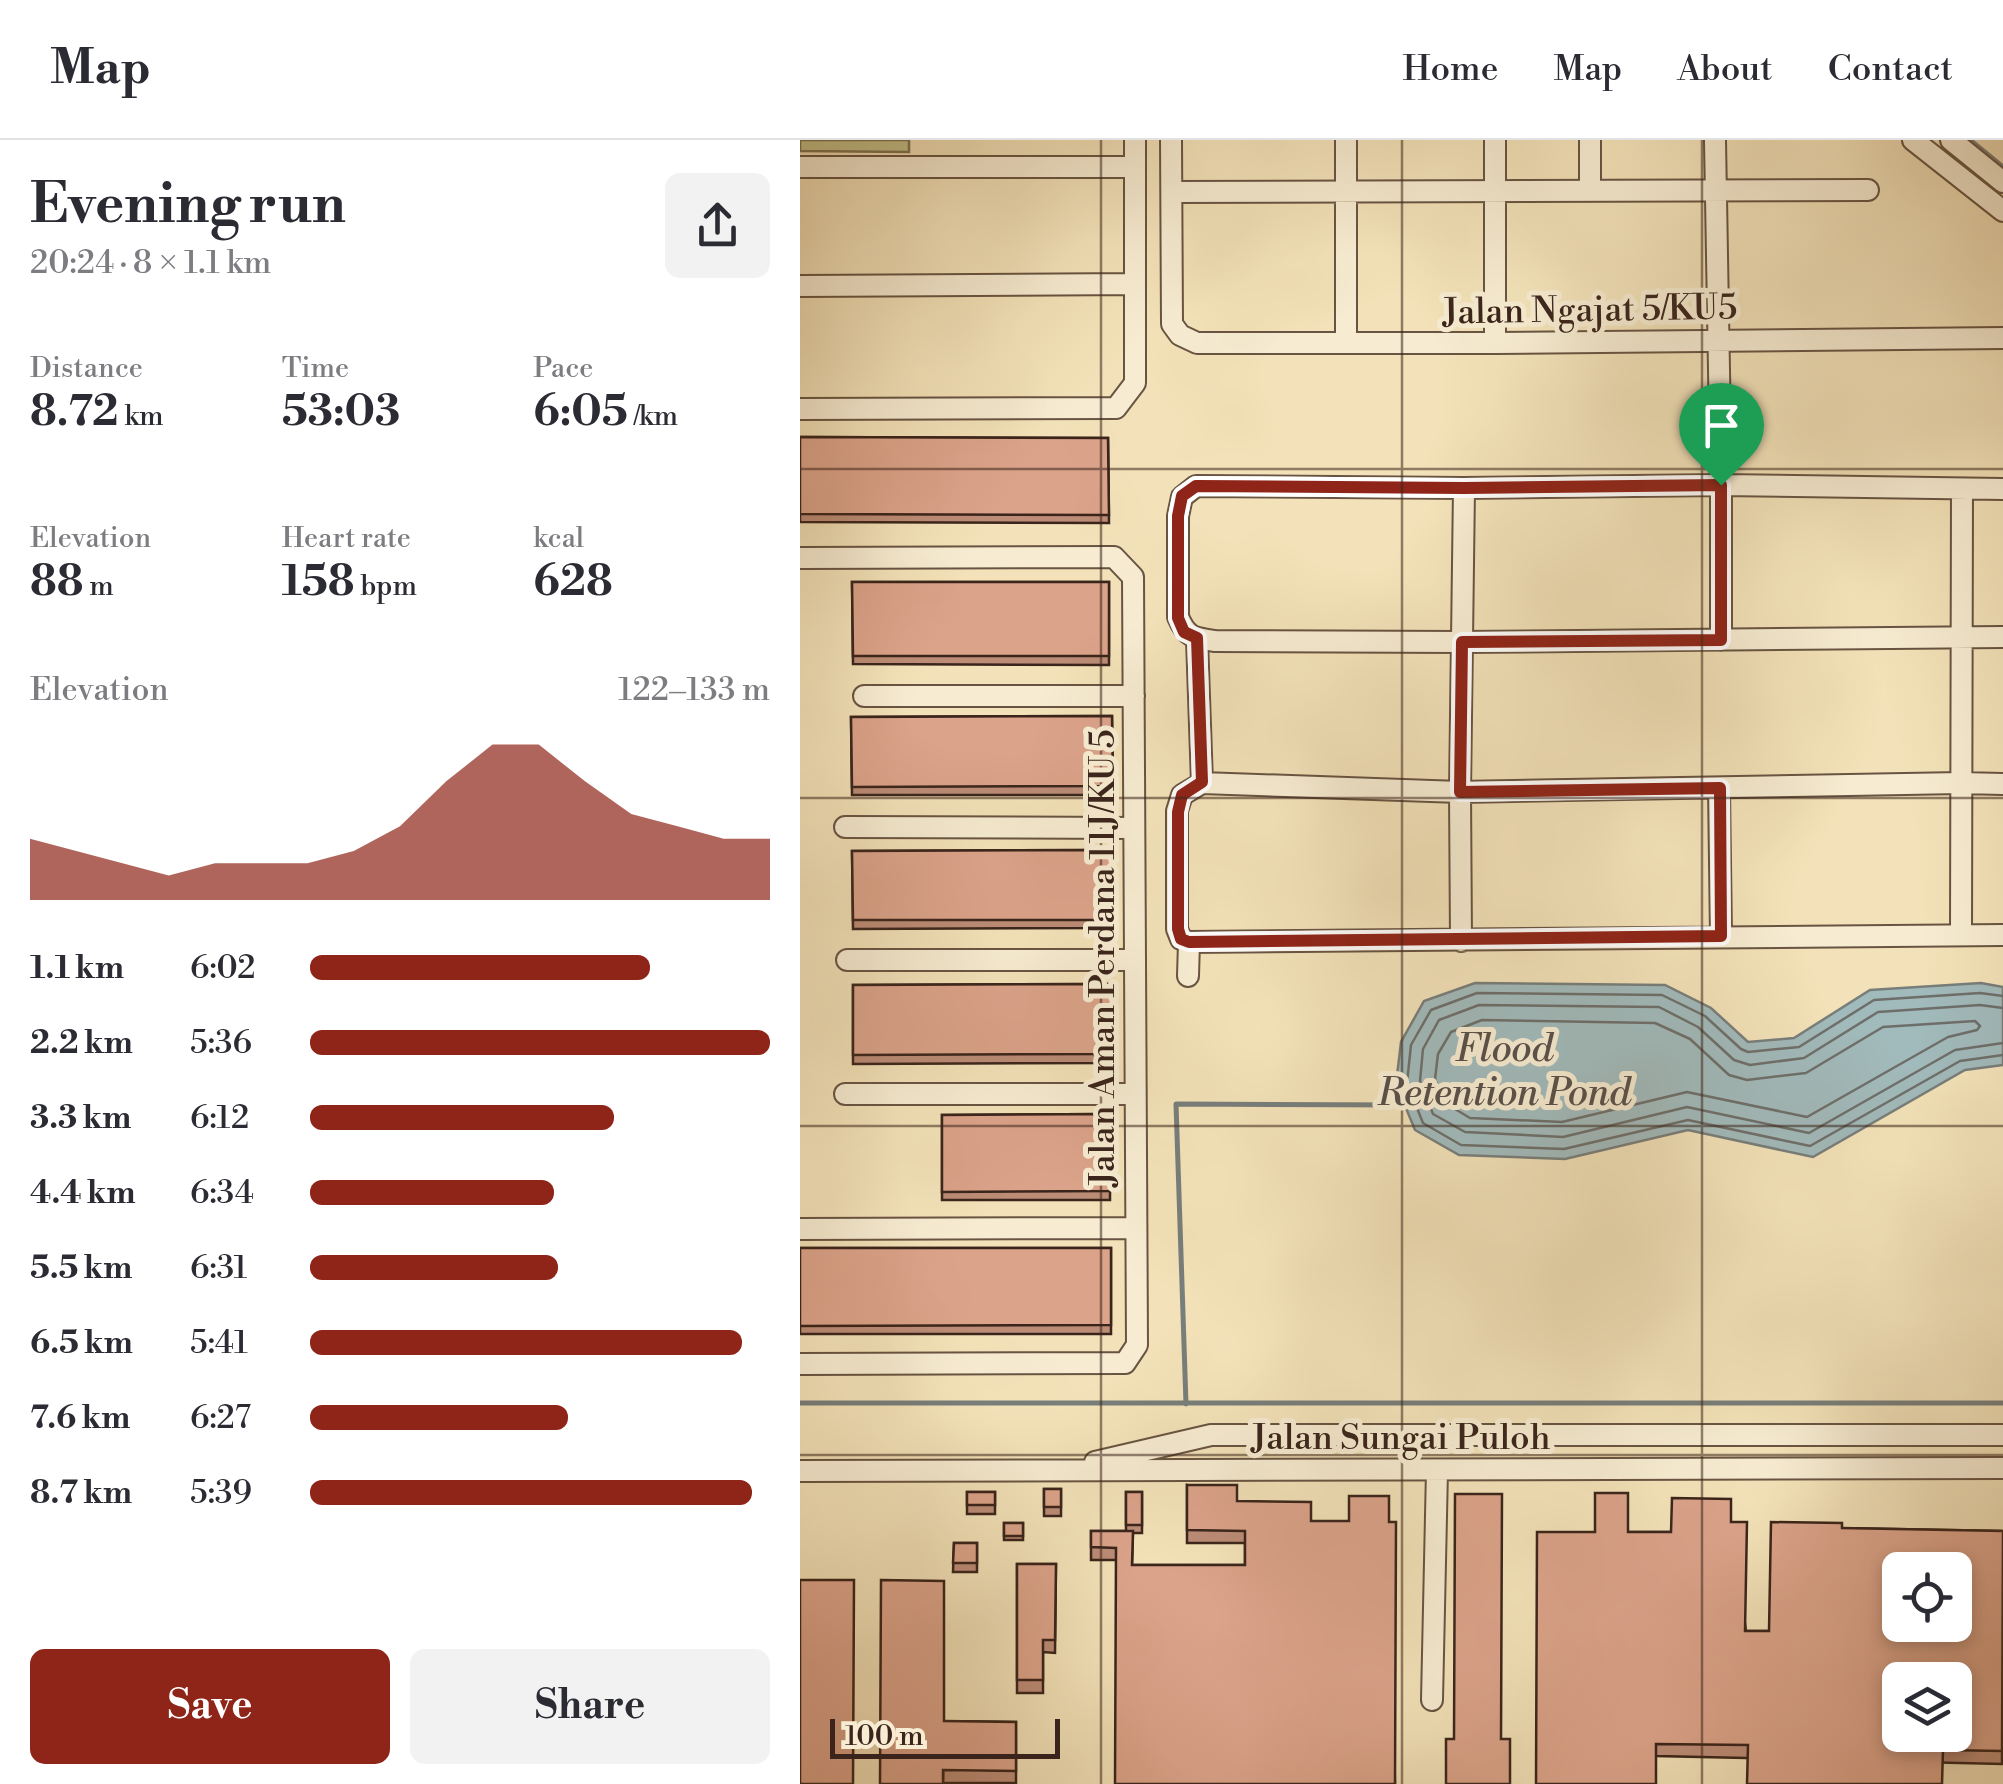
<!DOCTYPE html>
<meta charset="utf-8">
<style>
:root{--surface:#fff;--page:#f2f2f3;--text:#2b2b33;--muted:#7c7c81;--line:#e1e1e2;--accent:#8f2418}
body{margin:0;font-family:"Libre Bodoni",serif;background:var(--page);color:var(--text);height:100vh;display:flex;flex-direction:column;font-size:38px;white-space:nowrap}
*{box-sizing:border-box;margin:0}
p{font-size:32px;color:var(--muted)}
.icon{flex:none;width:55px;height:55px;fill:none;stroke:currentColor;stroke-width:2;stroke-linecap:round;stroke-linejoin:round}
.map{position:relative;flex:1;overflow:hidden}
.drawer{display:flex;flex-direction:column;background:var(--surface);width:800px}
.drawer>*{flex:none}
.controls{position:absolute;left:1082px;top:1412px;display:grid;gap:20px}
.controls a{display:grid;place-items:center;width:90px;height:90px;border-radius:15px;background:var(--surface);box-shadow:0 5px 15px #0003;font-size:50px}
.scale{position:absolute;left:30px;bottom:25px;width:230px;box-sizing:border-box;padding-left:10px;border:5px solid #3a241b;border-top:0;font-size:28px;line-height:35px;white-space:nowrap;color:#3a241b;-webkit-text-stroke:8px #f7ecd2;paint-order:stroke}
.pin{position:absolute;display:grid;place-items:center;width:85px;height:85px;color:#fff;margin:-102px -42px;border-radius:50% 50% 50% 0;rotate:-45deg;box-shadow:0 0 10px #0007}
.pin .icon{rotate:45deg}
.round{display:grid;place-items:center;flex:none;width:105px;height:105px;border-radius:15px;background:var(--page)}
.head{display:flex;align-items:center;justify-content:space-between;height:170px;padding:0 30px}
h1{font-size:55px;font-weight:700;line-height:75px}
.figures{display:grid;grid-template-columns:repeat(3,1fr);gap:15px;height:170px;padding:10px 30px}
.figures div{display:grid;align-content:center}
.figures b{font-size:42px;font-weight:700}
.figures small{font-size:28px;font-weight:400}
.figures p{font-size:28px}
.chart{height:280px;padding:20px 30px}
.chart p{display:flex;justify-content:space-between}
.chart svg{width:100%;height:180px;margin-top:10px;fill:var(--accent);opacity:.7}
.primary-button{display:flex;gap:20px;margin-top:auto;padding:20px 30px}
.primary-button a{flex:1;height:115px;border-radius:15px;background:var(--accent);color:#fff;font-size:40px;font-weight:700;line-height:115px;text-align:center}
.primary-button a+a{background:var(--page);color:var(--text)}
ul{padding:0 30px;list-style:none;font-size:32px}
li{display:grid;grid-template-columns:160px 120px 1fr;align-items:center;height:75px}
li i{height:25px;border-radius:12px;background:var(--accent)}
header{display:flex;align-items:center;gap:60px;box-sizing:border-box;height:140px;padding:0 50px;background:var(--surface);border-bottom:2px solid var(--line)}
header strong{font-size:48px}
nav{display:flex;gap:55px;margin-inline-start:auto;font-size:35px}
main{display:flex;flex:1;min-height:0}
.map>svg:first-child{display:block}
.green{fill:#c3c18a;stroke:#7e7252;stroke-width:2.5}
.water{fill:#a1babb;stroke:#787e7b;stroke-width:2.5}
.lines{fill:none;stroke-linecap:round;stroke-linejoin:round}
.shore{stroke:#6e6f6b;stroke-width:2.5}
.stream{stroke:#787e7b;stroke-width:5}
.minor-casing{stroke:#685442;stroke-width:24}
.minor{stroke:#f7ecd2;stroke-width:20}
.wall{fill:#bc8c77;stroke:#3a241b;stroke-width:2.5}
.building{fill:#dba38a;stroke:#3a241b;stroke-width:2.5;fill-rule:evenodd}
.route-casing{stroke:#fff;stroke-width:20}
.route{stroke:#8f2418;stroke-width:12}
.grid{fill:none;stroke:#3a241b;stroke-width:2.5;stroke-opacity:0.55}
.labels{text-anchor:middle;stroke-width:10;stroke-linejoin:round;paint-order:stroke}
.street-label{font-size:35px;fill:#3a241b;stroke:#f7ecd2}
.water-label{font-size:38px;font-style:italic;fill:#59514b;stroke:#f7ecd2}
</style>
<header>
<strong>Map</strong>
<nav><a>Home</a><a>Map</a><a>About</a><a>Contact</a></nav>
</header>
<main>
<section class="drawer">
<div class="head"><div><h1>Evening run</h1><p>20:24 · 8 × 1.1 km</p></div><a class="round"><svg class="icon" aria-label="share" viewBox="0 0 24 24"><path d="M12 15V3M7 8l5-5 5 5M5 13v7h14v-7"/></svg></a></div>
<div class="figures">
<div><p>Distance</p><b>8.72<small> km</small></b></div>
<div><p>Time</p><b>53:03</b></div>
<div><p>Pace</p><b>6:05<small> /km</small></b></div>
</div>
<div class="figures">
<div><p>Elevation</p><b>88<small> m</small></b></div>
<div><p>Heart rate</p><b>158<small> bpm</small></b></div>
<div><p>kcal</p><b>628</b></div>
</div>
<div class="chart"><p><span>Elevation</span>122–133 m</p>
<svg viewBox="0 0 160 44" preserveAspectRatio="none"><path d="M0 44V29L10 32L20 35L30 38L40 35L50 35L60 35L70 32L80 26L90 15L100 6L110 6L120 15L130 23L140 26L150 29L160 29V44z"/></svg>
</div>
<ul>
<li><b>1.1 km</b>6:02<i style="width:74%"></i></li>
<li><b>2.2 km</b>5:36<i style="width:100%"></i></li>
<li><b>3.3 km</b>6:12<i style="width:66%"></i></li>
<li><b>4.4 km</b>6:34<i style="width:53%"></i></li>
<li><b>5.5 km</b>6:31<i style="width:54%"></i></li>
<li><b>6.5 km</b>5:41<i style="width:94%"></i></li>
<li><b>7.6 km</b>6:27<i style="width:56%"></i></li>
<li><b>8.7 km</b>5:39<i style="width:96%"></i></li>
</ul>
<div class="primary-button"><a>Save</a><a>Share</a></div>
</section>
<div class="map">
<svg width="1203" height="1644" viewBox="0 0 1203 1644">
<rect width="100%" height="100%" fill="#f3e2b9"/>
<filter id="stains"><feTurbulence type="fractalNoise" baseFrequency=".002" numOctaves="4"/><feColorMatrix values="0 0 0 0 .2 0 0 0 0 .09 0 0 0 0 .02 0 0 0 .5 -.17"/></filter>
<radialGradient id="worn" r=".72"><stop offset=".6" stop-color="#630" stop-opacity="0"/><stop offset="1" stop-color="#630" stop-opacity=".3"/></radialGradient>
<path class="green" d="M0,0H109V12L0,11Z"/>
<path class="water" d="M675,843L865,845L911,868L948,902L994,898L1070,850L1181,843L1203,847V925L1165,930L1013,1017L888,990L765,1019L659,1015L615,990L596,944L601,902L624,861Z"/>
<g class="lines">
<path class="shore" d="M1203,856L1180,853L1074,860L999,907L948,912L941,909L905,876L862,855L677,853L631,870L611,905L607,943L623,983L661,1005L764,1009L888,980L1010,1006L1160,921L1203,915
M1203,868L1180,865L1078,872L1004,918L950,925L934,920L898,887L859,867L679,865L639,880L623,909L620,941L633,974L665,992L763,997L887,967L1009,993L1155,910L1203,903
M682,880L855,883L890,899L929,935L947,940L1006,933L1083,887L1175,881L1180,886L1177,890L1148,897L1007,977L887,952L762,982L670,978L645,963L635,939L638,914L651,892Z"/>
<path class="stream" d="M1170,0L1203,27
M0,1263H1203
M386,1264L376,964L605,965"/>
<g class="minor-casing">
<path id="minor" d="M371,0L372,184L380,195L397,203H695L1203,198
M695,0V203
M915,0L921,345V500
M1113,0L1203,71
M1151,0L1203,42
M0,27H335
M790,51V0
M372,52L1068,50
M0,146L335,144
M546,203V0
M0,269L316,268L335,243V0
M1203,349L921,345L664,348L396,346L382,357L378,376V477C387,498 394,498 415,501L662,502L1203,497
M0,418L314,417L333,437L337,1205L325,1223L0,1224
M397,499L402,643
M64,556H334
M1203,644L1161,643L660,652L402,643L382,655L377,671V789L381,799L389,802L1203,795
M919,648L921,796
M45,687L334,688
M1161,795L1162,349
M661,801L660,652L664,348
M47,820H335
M388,836L389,802
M45,954H335
M0,1089L336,1088
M295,1322L411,1295H1203
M0,1331L1203,1328
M632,1560L637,1330"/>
</g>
<use href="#minor" class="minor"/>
</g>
<path class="wall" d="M0,297L308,298L309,383L0,382Z
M52,442H309V525L53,524Z
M312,576L313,655H52L51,577Z
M313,710V788L53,789L52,711Z
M313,844V923L53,924V845Z
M310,974V1060H142V975Z
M0,1108H311V1194H0Z
M387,1345L437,1361L511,1381L589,1382L595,1644L316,1420H291V1391H326V1352H342V1393H333L332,1425H445V1403H387Z
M244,1349H261V1376H244Z
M167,1352H195V1374H167Z
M931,1382L946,1491H969L1042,1388L1203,1391L1202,1624L856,1616L828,1392H871Z
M204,1383H223V1400H204Z
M154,1403H177V1432H153Z
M217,1424H256L255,1513L243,1512V1553H217Z
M144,1581L216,1582V1643H143Z"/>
<path class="building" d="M0,297L308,298L309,375L0,374Z
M52,442H309V516H53Z
M312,576L313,646L52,647L51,577Z
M313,710V780H53L52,711Z
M313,844V914L53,915V845Z
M310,974V1051L142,1052V975Z
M0,1108H311V1185L0,1186Z
M387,1345H437V1361L511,1362V1381H549V1356H589V1382H596L595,1644H315L316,1408L291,1407V1391H333L332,1425H445V1391L387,1390Z
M244,1349H261V1367H244Z
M167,1352H195V1365H167Z
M326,1352H342V1385H326Z
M795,1353H828V1392H871L872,1358L931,1359V1382H947L945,1491H969L971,1382L1042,1383V1388L1203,1391L1202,1611L1143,1610L1142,1644H947L948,1605L856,1604V1644H736L737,1392H795ZM1100,1430H1155V1485H1100ZM1100,1540H1155V1595H1100Z
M655,1354H702L701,1599H710V1644H646V1599H654Z
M204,1383H223V1396H204Z
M154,1403H177V1423H153Z
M217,1424H256L255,1500H243V1540H217Z
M0,1440H54L53,1644H0Z
M81,1440L144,1441V1581L216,1582V1631L143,1630V1644H80Z"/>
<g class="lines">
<g class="route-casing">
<path id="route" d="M921,345V500L662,502L660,652L920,648L921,796L389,802L381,799L378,789V672L382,655L402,642L397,498L384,492L378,478V376L382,356L396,346L664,348Z"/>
</g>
<use href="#route" class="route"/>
</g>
<path class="grid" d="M301,0V1644M602,0V1644M902,0V1644M0,329H1203M0,658H1203M0,986H1203M0,1315H1203"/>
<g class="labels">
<g class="street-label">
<text transform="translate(790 169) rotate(-1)" y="12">Jalan Ngajat 5/KU5</text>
<text transform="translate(302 818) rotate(-90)" y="12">Jalan Aman Perdana 11J/KU 5</text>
<text x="601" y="1309">Jalan Sungai Puloh</text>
</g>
<g class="water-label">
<text x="704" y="921">Flood<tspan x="704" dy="44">Retention Pond</tspan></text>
</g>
</g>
<rect width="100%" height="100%" filter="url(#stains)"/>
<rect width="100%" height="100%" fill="url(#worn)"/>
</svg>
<div class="controls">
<a><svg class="icon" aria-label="locate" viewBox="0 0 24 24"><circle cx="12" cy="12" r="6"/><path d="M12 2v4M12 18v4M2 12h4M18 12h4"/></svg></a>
<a><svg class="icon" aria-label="layers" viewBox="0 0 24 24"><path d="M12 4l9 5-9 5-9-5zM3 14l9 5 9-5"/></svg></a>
</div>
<div class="scale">100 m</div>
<div class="pin" style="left:921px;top:345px;background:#1e9e55"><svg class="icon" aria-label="arrive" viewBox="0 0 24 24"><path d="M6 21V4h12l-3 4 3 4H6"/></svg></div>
</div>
</main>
